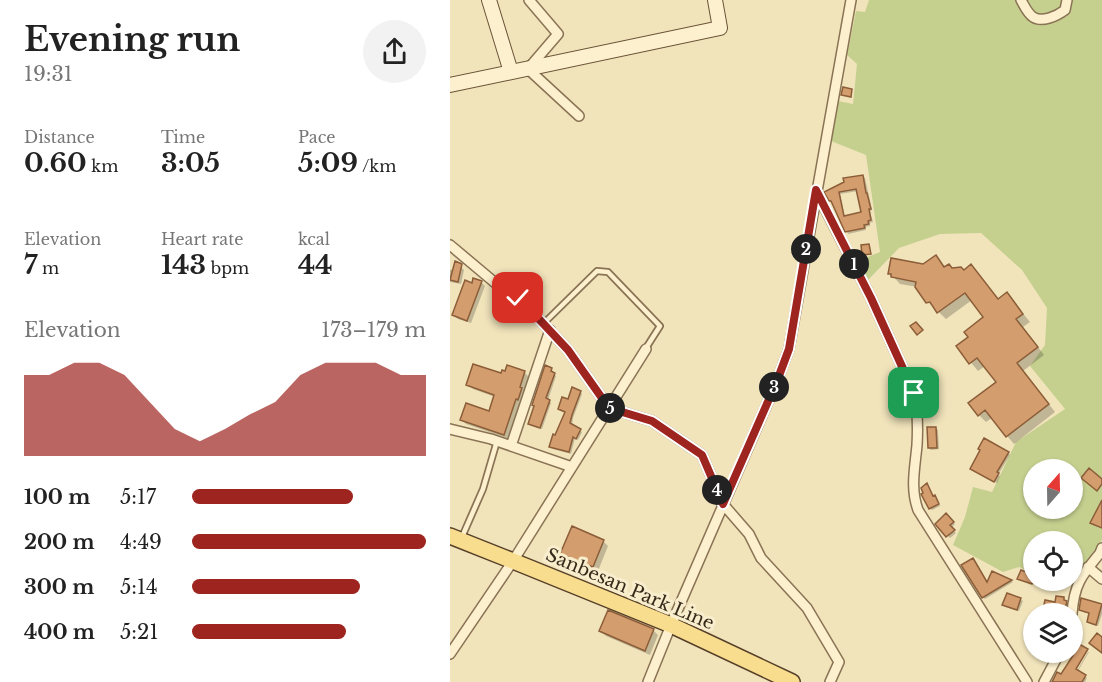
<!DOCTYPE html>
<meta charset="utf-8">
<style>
:root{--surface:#fff;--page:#f2f2f2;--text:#222;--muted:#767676;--accent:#9e241f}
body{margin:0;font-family:"Libre Baskerville",serif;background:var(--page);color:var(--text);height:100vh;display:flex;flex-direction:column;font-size:22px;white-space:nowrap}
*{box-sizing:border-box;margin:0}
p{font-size:20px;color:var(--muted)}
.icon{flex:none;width:33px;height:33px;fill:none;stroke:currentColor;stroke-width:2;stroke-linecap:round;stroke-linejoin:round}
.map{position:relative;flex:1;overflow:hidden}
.side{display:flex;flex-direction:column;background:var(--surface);width:450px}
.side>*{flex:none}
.needle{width:39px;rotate:20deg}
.buttons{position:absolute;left:573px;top:459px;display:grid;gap:12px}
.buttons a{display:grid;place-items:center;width:60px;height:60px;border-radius:50%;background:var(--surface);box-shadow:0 2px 4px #0004;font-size:30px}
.pin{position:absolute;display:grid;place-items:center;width:51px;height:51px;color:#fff;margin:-26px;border-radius:12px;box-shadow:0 3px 9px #0006}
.km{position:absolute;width:30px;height:30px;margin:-15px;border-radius:50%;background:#222;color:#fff;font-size:16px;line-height:30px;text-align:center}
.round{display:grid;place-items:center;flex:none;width:63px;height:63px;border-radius:32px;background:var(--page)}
.headline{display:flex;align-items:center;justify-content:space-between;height:102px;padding:0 24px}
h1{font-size:33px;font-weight:700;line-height:45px}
.stats{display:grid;grid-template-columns:repeat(3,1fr);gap:9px;height:102px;padding:6px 24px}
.stats div{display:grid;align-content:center}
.stats b{font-size:26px;font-weight:700}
.stats small{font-size:16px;font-weight:400}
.stats p{font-size:16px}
.chart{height:168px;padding:12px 24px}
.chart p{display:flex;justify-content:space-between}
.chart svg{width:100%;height:108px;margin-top:6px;fill:var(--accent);opacity:.7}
ul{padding:0 24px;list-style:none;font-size:20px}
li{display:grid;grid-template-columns:96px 72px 1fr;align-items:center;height:45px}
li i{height:15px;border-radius:8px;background:var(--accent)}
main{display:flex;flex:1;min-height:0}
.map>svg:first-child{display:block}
.green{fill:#c5d08f;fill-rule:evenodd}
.shadow{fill:#0003;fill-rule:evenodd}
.building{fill:#d39d6e;stroke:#8b5d38;stroke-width:1.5;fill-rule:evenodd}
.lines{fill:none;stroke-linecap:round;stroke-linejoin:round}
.lane-casing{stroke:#8a7354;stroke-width:8}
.street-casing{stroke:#8a7354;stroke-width:12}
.secondary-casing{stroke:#6b5437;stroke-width:16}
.primary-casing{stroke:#574029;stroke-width:18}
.lane{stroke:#fcf0cf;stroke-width:4.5}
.street{stroke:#fcf0cf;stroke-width:9}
.secondary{stroke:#fcf0cf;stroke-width:14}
.primary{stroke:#f9dd8f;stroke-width:15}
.route-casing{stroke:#fff;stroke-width:12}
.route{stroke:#9e241f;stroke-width:8}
.labels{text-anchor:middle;stroke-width:6;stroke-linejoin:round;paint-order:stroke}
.street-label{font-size:18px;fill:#382a1a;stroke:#f8edcc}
</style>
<main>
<section class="side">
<div class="headline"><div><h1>Evening run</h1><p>19:31</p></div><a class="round"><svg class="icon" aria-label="share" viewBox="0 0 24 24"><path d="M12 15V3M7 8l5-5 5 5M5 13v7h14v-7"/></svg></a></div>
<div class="stats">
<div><p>Distance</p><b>0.60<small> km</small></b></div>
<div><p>Time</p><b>3:05</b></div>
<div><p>Pace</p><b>5:09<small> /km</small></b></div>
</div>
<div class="stats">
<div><p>Elevation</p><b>7<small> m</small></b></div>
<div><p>Heart rate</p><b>143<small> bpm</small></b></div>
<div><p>kcal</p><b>44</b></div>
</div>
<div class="chart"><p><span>Elevation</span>173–179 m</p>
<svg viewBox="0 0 160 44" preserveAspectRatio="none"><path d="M0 44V11L10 11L20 6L30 6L40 11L50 22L60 33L70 38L80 33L90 27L100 22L110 11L120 6L130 6L140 6L150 11L160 11V44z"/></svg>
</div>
<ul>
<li><b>100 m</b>5:17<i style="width:69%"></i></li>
<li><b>200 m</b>4:49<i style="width:100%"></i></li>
<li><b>300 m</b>5:14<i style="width:72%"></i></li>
<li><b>400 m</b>5:21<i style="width:66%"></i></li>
</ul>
</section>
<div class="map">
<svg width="652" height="682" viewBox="0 0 652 682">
<rect width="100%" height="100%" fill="#f1e4bb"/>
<path class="green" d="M419,0H652V540L627,573L623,583L593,584L592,581L622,580V542H584L583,573L569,567L553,572L503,545L515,517L523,487L542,492L566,442L615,409L580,366L595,345L597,308L572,270L531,233L490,234L449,248L417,281L405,262L430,252L416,155L381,141L388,101L403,104L407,64L397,55L406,11L415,12ZM584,470H622V508H584Z"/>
<path class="shadow" d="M413,176L415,178L422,210L420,211L423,222L419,223L420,226L415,227L416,230L398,234L383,202L376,193ZM408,191L413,213L395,218L390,194Z
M486,257L496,268L514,271L521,266L549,300L557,294L580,322L573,327L594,355L573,371L605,412L564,444L542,418L536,422L529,415L548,382L535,366L528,371L508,347L520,337L535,318L522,300L496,319L478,302L468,287L450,284L440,273L474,266Z
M11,267L14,270L11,284L0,282V270Z
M31,282L35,286L21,323L8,319L4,315L22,285Z
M58,367L75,373L80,378L59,439L16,424L11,419L40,413L45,397L23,389L18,384L52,375L56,373Z
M103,371V373L106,376L98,400L101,403L92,429L79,423Z
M130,392L132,394L123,418L122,426L132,432L128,440L125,438L121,454L103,449L101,447L116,413L109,409Z
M486,428L488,430L489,449L481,450L479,448Z
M558,453L560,455L548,475L550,476L547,483L524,471Z
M484,498L487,499L490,506L482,510L480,508Z
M497,516L505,524L501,528L506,533L500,538L487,524Z
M153,541L158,546L148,571L117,559L112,554Z
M542,573L563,582L535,599L533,597Z
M570,599L573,601L569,611L556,607L554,605Z
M613,599L618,604L616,614H594Z
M632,600L652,605V614L648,626L641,624L639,621L641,614L633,612L631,609Z
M203,630L208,635L200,655L156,636L151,631Z
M625,643L636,650L621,674L624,676L638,652H639L628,671L637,678L635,682H603L611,676L625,654L622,652Z"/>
<path class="building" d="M393,87L402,89L401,97L391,95Z
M413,175L416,193H417L421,209H419L421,220L418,221L419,224L414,225L415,228L395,232L381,201H379L374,192L394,182L393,178ZM406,189L411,212L394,216L389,192Z
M419,244L421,254L412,255L411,245Z
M486,255L494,267L499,264L502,268L511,267L514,270L521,264L548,299L557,292L573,314L566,319L588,347L567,363L599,404L556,437L535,410L528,416L518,403L546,382L527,358L519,364L506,346L518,337L514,332L533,317L515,293L487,313L480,302L476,303L465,287L466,282L441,277V274H438L441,258L473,264Z
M5,261L12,264L8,282L0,280Z
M23,278L32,281L17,321L2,315L15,280L22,283Z
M466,322L473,330L467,335L460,326Z
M23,364L51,373L52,370L55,371L57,365L75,371L70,387L72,388L68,400L66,399L54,435L10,420L16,403L39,411L44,395L16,385Z
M95,365L102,368L101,371L105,373L96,398L100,400L90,428L78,424L84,406L82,405Z
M122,387L131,391L122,415L120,423L131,429L126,439L123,437L119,452L99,447L103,434L105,435L115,412L108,409L112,397L118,399Z
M477,427H486L487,448H478Z
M534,438L559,452L547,472L549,473L544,482L520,469L530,450L528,449Z
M639,468L652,479V484L647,491L631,478Z
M477,483L483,496L485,495L489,504L479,509L471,494L473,493L471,488Z
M652,500V528L640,523Z
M496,513L504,522L500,525L505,530L496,537L485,524Z
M122,526L154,540L143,567L110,554Z
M523,558L537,582L542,571L562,580L532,598L511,565Z
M571,570L584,575L582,584L567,579Z
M557,593L571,598L567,610L552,605Z
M606,596L614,597V600L617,601L614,614H592L595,600L605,602Z
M631,598L652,604L646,625L637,622L639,613L629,610Z
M158,610L204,629L195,651L149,631Z
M647,633L652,637V653L639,643Z
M622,640L638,649L626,669L636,675L632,682H602L607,672L611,674L624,654Z"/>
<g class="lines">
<g class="lane-casing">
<path id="lane" d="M93,324L147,271L158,272L210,326L196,348
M12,537L33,489L47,441"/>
</g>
<g class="street-casing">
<path id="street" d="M79,0L108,34L78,69L129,116
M571,0C574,5 577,13 583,17C592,23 607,16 615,10L617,0
M366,191L421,298L464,393C468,410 468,427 467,445C465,468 460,488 468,510L577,682
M0,245L56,292L72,301L118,350L159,408L202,421L252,455L273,504L299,534L311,558L357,608L389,662L380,682
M0,429L41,439L122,467
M61,446L100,330
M638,567L652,579
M622,614C624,584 632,575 650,553L652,548
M0,654L63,561L196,349
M198,682L221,625L327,381L339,349L401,0
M594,682L610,652"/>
</g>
<g class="secondary-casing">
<path id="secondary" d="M39,0L61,72
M0,85L270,28L265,0"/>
</g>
<g class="primary-casing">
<path id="primary" d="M0,536L63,561L221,625L342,682"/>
</g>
<use href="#lane" class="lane"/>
<use href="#street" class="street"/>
<use href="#secondary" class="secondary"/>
<use href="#primary" class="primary"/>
</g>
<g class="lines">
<g class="route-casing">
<path id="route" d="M68,298L72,301L118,350L159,408L202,421L252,455L273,504L327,381L339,349L366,190L421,298L464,393"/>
</g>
<use href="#route" class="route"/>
</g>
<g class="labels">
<g class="street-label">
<text transform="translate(180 589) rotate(23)" y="6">Sanbesan Park Line</text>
</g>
</g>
</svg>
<div class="buttons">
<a><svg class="needle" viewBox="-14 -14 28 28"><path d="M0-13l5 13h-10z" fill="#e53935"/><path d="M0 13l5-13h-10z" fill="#767676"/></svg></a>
<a><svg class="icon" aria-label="locate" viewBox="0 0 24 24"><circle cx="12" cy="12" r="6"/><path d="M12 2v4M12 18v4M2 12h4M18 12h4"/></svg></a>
<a><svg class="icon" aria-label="layers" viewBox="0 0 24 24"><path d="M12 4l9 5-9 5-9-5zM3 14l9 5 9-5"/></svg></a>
</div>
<div class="pin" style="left:464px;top:393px;background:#1e9e55"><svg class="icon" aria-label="arrive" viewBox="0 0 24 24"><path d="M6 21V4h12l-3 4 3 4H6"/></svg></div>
<div class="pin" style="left:68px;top:298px;background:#d93025"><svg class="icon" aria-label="check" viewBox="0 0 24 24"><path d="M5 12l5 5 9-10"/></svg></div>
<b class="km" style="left:404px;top:264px">1</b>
<b class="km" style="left:356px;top:249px">2</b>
<b class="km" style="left:324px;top:387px">3</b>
<b class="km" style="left:267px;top:490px">4</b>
<b class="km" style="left:160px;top:408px">5</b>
</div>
</main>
